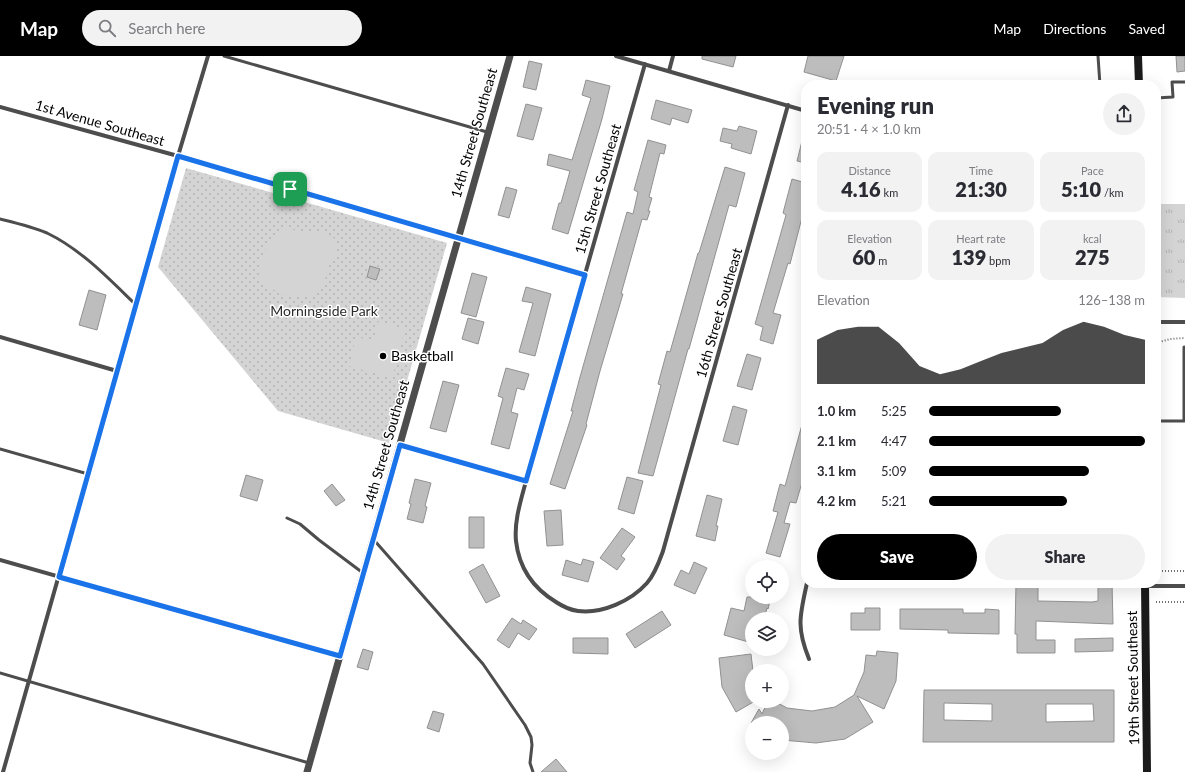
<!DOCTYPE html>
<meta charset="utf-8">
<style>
:root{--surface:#fff;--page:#f2f2f3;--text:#2b2b33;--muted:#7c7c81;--accent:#000}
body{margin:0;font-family:Lato,sans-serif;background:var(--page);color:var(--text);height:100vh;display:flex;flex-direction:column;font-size:15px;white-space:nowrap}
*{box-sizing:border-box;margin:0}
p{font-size:13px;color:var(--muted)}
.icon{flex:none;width:22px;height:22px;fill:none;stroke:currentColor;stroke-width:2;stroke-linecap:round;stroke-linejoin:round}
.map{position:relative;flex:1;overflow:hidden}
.details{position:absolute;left:801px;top:24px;width:360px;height:508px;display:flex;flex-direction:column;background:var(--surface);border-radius:16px;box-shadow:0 4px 16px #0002}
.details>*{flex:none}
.tools{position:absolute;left:745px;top:504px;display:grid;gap:8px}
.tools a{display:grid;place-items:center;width:44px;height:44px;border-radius:50%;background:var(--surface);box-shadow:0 4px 16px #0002;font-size:20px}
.pin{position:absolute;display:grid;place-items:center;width:34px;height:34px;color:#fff;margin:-17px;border-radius:8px;box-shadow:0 2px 6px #0006}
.round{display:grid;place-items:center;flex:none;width:42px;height:42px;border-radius:21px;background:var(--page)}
.summary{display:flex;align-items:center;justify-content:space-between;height:68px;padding:0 16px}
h1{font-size:22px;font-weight:800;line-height:30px}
.metrics{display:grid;grid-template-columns:repeat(3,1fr);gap:6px;height:68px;padding:4px 16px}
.metrics div{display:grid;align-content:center;border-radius:10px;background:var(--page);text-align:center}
.metrics b{font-size:20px;font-weight:800}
.metrics small{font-size:11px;font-weight:400}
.metrics p{font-size:11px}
.chart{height:112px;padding:8px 16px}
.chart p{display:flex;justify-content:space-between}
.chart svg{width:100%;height:72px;margin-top:4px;fill:var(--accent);opacity:.7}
.action{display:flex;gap:8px;margin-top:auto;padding:8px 16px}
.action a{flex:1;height:46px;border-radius:24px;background:var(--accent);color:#fff;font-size:16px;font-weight:800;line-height:46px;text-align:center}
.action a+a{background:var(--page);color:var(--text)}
ul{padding:0 16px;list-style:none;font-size:13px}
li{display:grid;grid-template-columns:64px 48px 1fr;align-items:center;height:30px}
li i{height:10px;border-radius:5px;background:var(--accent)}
header{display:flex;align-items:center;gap:24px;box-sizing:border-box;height:56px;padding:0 20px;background:var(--accent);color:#fff}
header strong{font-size:19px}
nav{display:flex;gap:22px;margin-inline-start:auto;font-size:14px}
.search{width:280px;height:36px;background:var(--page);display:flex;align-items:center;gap:10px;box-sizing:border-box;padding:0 14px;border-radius:22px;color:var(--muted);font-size:15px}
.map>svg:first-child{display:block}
.grass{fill:url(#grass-tufts)}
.park{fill:url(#park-dots)}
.pitch{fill:#d4d4d4}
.building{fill:#bdbdbd;stroke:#919191;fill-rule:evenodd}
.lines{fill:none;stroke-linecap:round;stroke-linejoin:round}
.path{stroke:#6f6f6f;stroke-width:2;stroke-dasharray:1 2;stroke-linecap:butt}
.service{stroke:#4d4d4d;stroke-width:3}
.minor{stroke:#4d4d4d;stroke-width:4}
.tertiary{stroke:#4d4d4d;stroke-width:7}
.secondary{stroke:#1a1a1a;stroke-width:8}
.route-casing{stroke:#fff;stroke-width:8}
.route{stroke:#1a73e8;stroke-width:5}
.poi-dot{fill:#000;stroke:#fff;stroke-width:1.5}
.labels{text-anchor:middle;stroke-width:3;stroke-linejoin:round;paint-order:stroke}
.street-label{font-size:14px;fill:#000;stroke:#fff}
.park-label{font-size:14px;fill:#2b2b2b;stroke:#fff}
.poi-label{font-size:14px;fill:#000;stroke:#fff;text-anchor:start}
</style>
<header>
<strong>Map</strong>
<div class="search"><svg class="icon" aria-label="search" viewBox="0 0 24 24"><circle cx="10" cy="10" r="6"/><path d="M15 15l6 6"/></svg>Search here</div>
<nav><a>Map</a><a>Directions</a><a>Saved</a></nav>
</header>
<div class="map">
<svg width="1185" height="716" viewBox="0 0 1185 716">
<defs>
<pattern id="grass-tufts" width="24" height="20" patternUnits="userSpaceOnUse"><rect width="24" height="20" fill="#d4d4d4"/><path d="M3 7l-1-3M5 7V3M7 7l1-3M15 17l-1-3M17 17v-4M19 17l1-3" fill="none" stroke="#b4b4b4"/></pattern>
<pattern id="park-dots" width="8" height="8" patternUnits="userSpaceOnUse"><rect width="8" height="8" fill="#d4d4d4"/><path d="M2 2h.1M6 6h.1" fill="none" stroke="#b4b4b4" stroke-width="1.8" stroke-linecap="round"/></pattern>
</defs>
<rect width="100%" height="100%" fill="#fff"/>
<path class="grass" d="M1156,148H1185V242L1157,241Z"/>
<path class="park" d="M186,112L447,187L389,387L278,355L158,211Z"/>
<path class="pitch" d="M284,173L309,176H321L331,182H334C338,187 338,196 336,202C334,205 330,208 328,211C325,219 326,228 320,235C308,249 265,237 259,219C257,210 262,200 266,193C270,185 276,176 284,173Z
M378,266L405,273L392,322L349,310L356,281L373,285Z"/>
<path class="building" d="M702,0H736L733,11L702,3Z
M808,0H844L836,25L804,16Z
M1176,0H1185V15L1177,16Z
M529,5L542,8L536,34L523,31Z
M586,24L610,30L602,63L568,178L552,173L559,147H561L570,115L547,109L549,98L572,104L591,42L582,39Z
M656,44L692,54L688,67L672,62L670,69L651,63Z
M526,48L542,52L533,84L517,80Z
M739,70L757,75L751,98L731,92L732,88L720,85L723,72L737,75Z
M803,81L806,82V107L797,105Z
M648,84L666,89L664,98L660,97L649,141L652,142L648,155H650L647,164L642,163L621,238H623L600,315L586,368L587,369L565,433L550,428L573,355H571L580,321L627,156L633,158L638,136L634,134Z
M725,111L745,117L736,151L729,149L689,293H688L653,420L638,417L661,329L658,328L667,295L670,296L698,197H699Z
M792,123L806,127V146L790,208L788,207L773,257L781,259L773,288L760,284L763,271L755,268L786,159L783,157Z
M506,131L517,134L509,162L498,159Z
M370,210L380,213L376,224L367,221Z
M472,217L487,221L476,261L461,257Z
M526,231L551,238L535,300L519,296L533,247L522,245Z
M89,234L106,239L97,274L79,269Z
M468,262L484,266L478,288L462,283Z
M747,298L761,302L752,334L737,330Z
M506,312L529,318L524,334L517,332L511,356L518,358L509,393L491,388L503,342L498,340Z
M443,325L459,329L446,376L430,372Z
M733,350L747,354L738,389L723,385Z
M803,365H806V413L796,447L790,446L784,467L790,468L780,501L766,497L778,456L773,455L780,428L785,430Z
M246,419L263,424L257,445L240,440Z
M627,421L643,425L634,458L618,453Z
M415,423L431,427L425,450L427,451L423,467L407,463L411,448L409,447Z
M332,428L345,444L336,450L324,435Z
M707,439L722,443L716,470H718L715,485L696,480Z
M561,454L563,489L547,490L544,455Z
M469,461H484V492H469Z
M622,472L635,481L621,500L625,503L617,514L600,502Z
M583,503L594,506L588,526L562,519L566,504L581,509Z
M694,506L707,512L695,538L674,529L681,514L689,518Z
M483,508L500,540L486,547L469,516Z
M1016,527H1038V545L1092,546L1098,545V527H1112L1113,568L1036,565V584H1055V597H1017V578H1015Z
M747,541H771L768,553L767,552L764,563H752V587L724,579L731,552L744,555Z
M865,552H880V574H851V557H865Z
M900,553H963V557H985V553L999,554V578L948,577V574L900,573Z
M662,555L671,569L635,592L626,578Z
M512,562L521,568L523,564L537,573L529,584L518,577L509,592L497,584Z
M573,582H608V598L573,597Z
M1113,582V595L1075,596V583Z
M363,593L373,596L368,614L357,611Z
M877,595L898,597L896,625L884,653L857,640L873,666L845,683L816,687L782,684V667H751L759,653L762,658L768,645H774L787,652L812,655L835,651L854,639L864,616L866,599L876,600Z
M751,598L753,615L752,645H755L736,656L722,631L719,602Z
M924,634H1114V686H923ZM944,647L992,648V665L944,664ZM1046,648H1093L1094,665L1046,666Z
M433,655L444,658L439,676L427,672Z
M556,703L567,716H541Z"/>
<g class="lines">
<path class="path" d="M1156,287L1170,283L1185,282
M1156,515H1185
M1156,546H1185"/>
<path class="service" d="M224,0L487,76
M1098,0L1100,29
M1156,42L1173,41L1172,26H1185
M0,163C16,167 33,171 47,177C82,194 109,223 136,249
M1156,365H1184V291
M0,393L88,418
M287,462L300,468L319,484L363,517
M374,484L483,608L525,669L531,681L532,689L530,707L533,716
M0,617L309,707"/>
<path class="minor" d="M616,0L806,55
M645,8L526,425C521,444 514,465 516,485C519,512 533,532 556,546C562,550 571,554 578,555C602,558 631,545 647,527C655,518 659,506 663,495L788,49
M669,15L673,0
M0,51L178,100L585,219
M1156,266H1185
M0,281L117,315
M400,389L526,425
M0,504L339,600
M807,527C800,559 796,571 809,603
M914,527L955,529L967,527
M1145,530H1185
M3,716L178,100L208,0"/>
<path class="tertiary" d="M307,716L510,0"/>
<path class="secondary" d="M1138,0L1139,29
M1145,527L1147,716"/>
</g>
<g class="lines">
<g class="route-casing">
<path id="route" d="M178,100L585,219L526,425L400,389L340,600L59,521Z"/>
</g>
<use href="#route" class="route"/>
</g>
<circle class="poi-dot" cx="383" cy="300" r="4"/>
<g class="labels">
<g class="street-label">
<text transform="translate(100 67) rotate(16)" y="5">1st Avenue Southeast</text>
<text transform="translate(474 77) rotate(-74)" y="5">14th Street Southeast</text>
<text transform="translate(598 133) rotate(-74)" y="5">15th Street Southeast</text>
<text transform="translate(719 257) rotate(-74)" y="5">16th Street Southeast</text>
<text transform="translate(386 389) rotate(-74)" y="5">14th Street Southeast</text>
<text transform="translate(1133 622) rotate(-91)" y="5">19th Street Southeast</text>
</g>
<g class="park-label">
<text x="324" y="260">Morningside Park</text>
</g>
<g class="poi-label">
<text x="391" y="305">Basketball</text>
</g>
</g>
</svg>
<div class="tools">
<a><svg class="icon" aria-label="locate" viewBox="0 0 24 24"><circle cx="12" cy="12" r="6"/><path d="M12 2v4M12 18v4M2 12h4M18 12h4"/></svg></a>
<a><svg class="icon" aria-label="layers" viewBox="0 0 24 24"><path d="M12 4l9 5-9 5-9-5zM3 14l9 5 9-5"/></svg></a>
<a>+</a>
<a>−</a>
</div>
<div class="pin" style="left:290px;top:133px;background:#1e9e55"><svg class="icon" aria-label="arrive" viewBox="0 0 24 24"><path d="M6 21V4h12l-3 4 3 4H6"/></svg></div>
<section class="details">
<div class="summary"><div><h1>Evening run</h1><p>20:51 · 4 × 1.0 km</p></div><a class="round"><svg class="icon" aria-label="share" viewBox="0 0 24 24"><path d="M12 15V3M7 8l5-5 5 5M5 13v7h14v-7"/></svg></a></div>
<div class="metrics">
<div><p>Distance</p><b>4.16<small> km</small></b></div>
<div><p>Time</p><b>21:30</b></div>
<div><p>Pace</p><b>5:10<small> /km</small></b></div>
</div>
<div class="metrics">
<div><p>Elevation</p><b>60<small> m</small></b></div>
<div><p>Heart rate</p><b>139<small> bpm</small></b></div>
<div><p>kcal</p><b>275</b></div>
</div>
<div class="chart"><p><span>Elevation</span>126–138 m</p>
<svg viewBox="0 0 160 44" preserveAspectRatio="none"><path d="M0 44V17L10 11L20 9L30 9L40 19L50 33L60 38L70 35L80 30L90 25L100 22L110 19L120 11L130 6L140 9L150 14L160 17V44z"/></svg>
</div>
<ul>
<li><b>1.0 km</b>5:25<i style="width:61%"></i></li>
<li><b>2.1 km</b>4:47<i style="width:100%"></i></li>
<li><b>3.1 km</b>5:09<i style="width:74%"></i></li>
<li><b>4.2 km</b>5:21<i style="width:64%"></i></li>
</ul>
<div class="action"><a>Save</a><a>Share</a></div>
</section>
</div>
